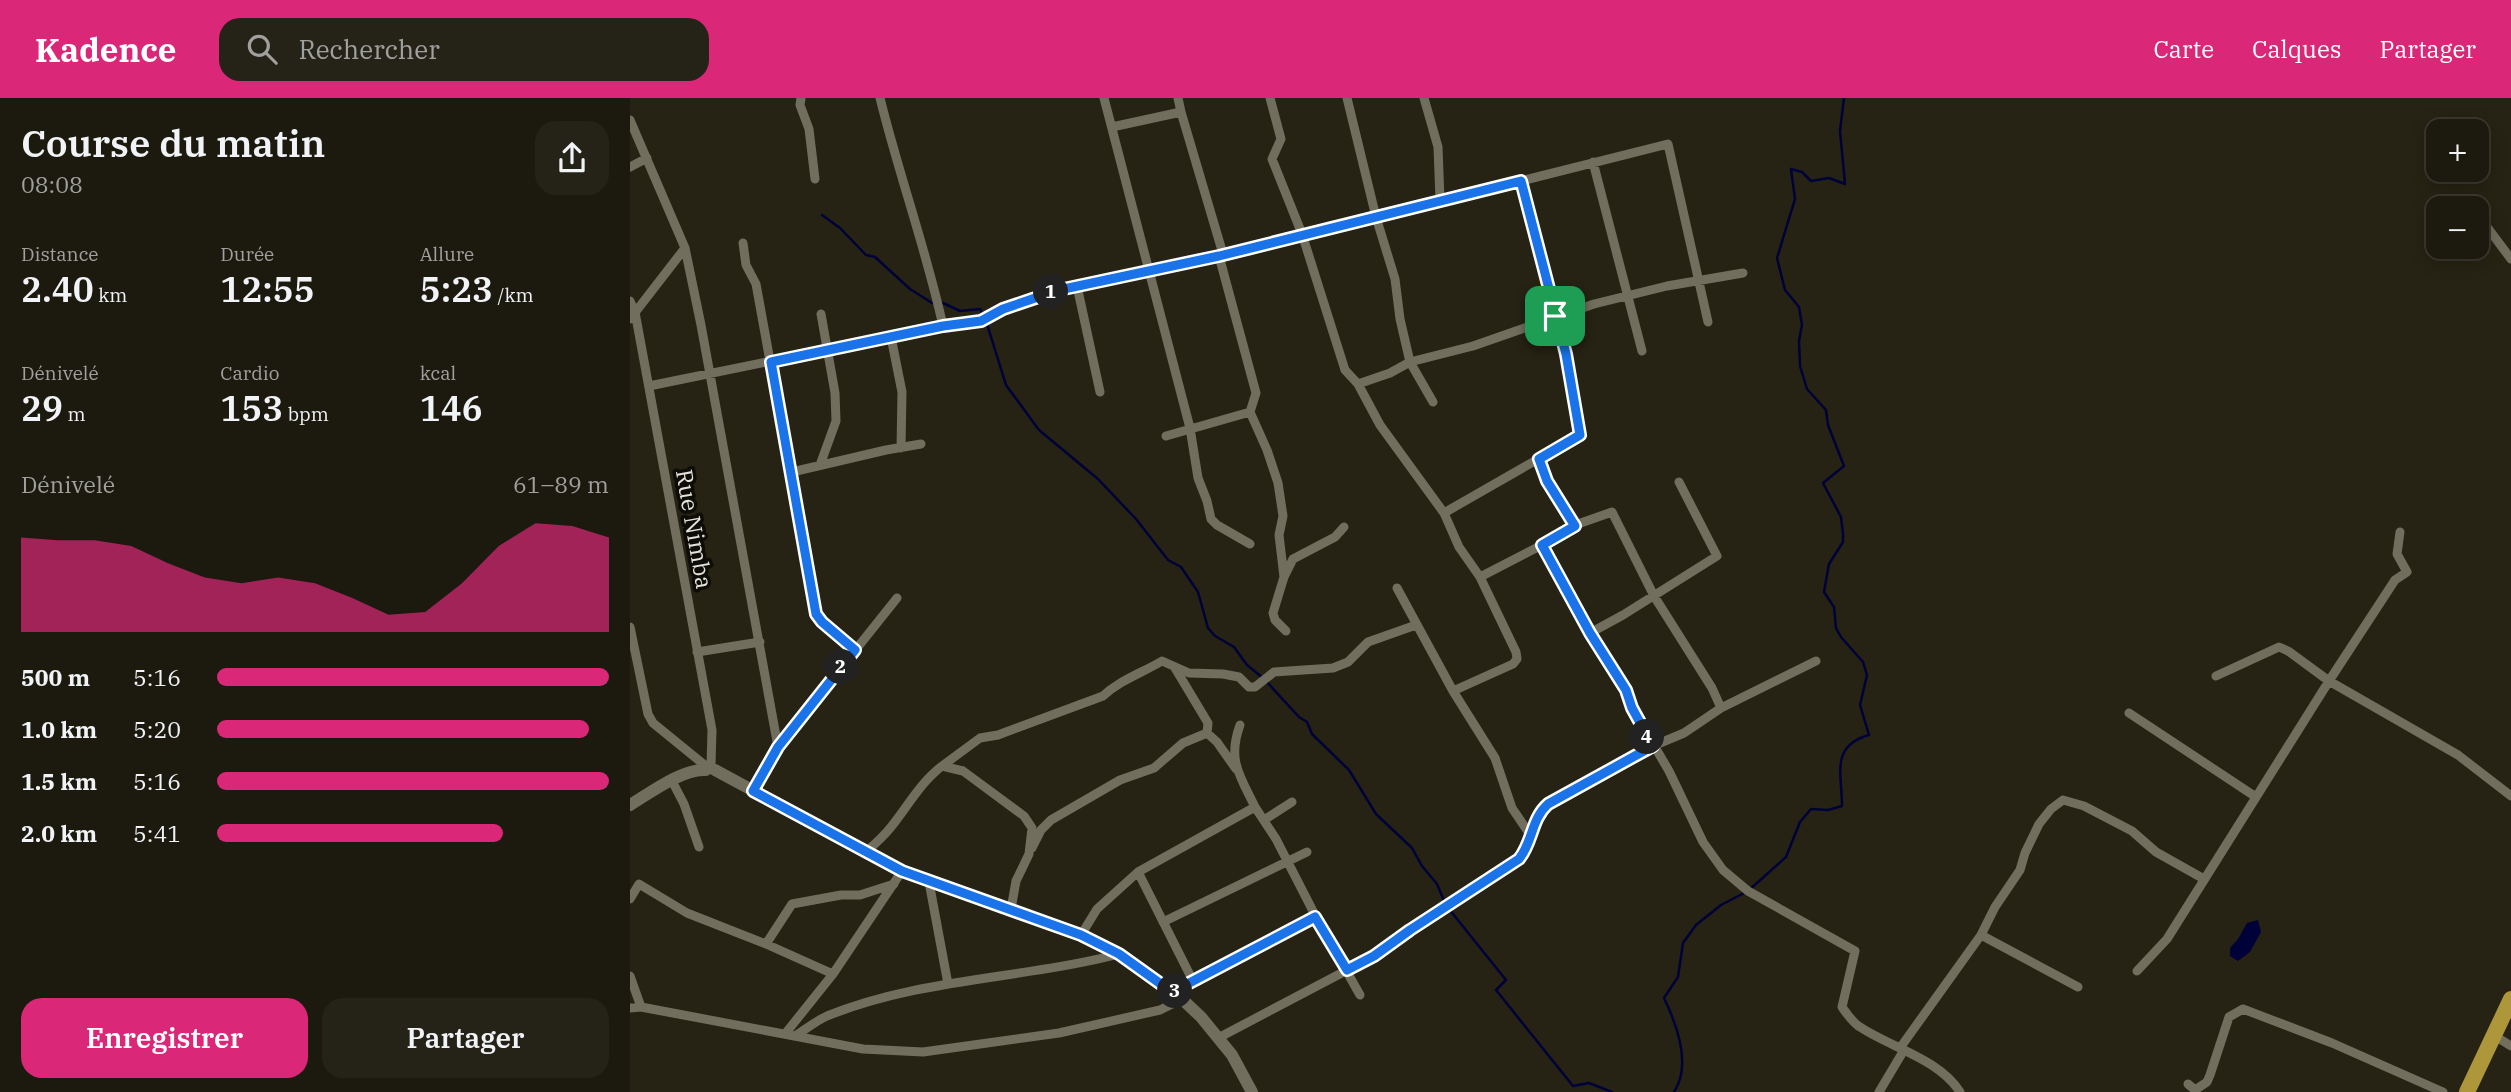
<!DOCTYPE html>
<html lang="fr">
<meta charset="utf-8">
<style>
:root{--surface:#1c1a0f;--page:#252318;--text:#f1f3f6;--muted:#a0a19e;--line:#3a382f;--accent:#db2777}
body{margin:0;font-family:"IBM Plex Serif",serif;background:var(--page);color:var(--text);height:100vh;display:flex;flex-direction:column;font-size:26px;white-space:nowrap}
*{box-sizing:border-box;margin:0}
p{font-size:23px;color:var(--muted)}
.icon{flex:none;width:38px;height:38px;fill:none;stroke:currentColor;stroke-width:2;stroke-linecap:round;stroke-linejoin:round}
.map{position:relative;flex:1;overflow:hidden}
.details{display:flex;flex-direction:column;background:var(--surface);width:630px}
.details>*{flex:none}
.tools{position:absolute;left:1796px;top:21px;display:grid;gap:14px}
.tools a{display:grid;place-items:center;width:63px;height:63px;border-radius:14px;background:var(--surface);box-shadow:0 4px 18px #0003,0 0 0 2px var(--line);font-size:35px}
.pin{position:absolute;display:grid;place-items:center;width:60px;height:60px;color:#fff;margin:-30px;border-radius:14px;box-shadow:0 4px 10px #0006}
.km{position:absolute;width:35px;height:35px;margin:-18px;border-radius:50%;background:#222;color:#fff;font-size:19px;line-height:35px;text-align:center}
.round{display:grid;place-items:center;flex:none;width:74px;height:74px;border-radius:21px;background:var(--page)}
.overview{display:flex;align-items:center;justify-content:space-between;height:119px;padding:0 21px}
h1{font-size:38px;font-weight:600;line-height:52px}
.figures{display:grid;grid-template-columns:repeat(3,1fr);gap:10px;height:119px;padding:7px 21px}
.figures div{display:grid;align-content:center}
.figures b{font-size:35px;font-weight:600}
.figures small{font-size:19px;font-weight:400}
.figures p{font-size:19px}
.chart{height:196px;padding:14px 21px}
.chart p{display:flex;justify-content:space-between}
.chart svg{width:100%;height:126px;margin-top:7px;fill:var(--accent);opacity:.7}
.cta{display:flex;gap:14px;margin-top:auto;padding:14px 21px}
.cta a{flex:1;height:80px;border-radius:21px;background:var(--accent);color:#fff;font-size:28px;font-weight:600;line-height:80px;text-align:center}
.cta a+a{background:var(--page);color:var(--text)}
ul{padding:0 21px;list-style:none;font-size:23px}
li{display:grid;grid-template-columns:112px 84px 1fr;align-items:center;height:52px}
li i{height:18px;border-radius:9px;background:var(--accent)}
header{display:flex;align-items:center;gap:42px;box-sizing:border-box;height:98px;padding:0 35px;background:var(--accent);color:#fff}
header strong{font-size:33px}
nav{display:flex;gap:38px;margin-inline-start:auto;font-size:24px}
.search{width:490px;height:63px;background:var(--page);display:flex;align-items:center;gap:18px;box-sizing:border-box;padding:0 24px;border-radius:21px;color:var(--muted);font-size:26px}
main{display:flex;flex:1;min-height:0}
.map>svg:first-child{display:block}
.water{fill:#000138}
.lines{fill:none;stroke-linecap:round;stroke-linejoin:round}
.stream{stroke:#000138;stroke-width:2.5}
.minor{stroke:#716e5d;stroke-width:9}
.tertiary{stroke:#716e5d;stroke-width:12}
.trunk{stroke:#ad973a;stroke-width:16}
.route-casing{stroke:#fff;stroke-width:14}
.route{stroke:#1a73e8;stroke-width:9}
.labels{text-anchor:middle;stroke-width:7;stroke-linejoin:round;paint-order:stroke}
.street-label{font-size:23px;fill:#e5e3d9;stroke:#0d0c06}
</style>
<header>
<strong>Kadence</strong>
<div class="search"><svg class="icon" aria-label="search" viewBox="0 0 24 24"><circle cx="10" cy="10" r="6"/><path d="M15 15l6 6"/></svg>Rechercher</div>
<nav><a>Carte</a><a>Calques</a><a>Partager</a></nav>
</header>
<main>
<section class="details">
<div class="overview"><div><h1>Course du matin</h1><p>08:08</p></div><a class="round"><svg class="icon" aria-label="share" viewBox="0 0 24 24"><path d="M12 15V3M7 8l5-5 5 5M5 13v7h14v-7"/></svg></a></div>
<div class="figures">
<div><p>Distance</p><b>2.40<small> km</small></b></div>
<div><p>Durée</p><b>12:55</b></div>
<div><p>Allure</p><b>5:23<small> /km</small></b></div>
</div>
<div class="figures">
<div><p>Dénivelé</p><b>29<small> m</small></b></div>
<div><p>Cardio</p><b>153<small> bpm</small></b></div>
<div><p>kcal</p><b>146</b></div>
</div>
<div class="chart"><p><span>Dénivelé</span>61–89 m</p>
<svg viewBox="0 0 160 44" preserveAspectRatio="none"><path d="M0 44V11L10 12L20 12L30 14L40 20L50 25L60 27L70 25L80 27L90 32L100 38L110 37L120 27L130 14L140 6L150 7L160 11V44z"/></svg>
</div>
<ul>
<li><b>500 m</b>5:16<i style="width:100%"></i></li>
<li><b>1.0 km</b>5:20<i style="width:95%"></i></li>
<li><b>1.5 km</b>5:16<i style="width:100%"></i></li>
<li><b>2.0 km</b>5:41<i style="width:73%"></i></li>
</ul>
<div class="cta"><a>Enregistrer</a><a>Partager</a></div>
</section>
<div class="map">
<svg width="1881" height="994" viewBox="0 0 1881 994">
<rect width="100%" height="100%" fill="#262314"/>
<path class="water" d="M1628,822L1631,834L1620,854L1608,863L1600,858V850L1608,841L1617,825Z"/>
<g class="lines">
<path class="stream" d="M192,117L210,130L236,157L245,159L280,191L302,205H313L330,213L350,211L357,226L376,287L409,332L468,381L506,421L538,462L551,469L568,494L578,530L585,538L604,549L617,567L633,580
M637,584L669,619L677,624L682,636L719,672L746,716L782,750L792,768L807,786L815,805
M819,811L876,882L866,892L943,988L959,985L982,994
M1044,994C1062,967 1047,927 1034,900L1048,879L1053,845L1066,827L1091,807L1118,793L1156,759L1170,724L1181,711L1198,712L1212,708C1212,676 1200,648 1239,637L1230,607L1237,577L1233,564L1211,539L1206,530L1204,509L1194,494L1199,466L1213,444V436L1211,419L1193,385L1214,368L1198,327L1196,312L1177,291L1170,268L1169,243L1172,227L1169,209L1155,192L1147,160L1165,101L1161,71L1172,74L1181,83L1199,80L1215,86L1210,33L1214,0"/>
<path class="minor" d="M171,0L170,7L179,31L185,81
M250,0C269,77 296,151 313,228
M474,0L560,330L568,380L577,403L581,421L587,427L620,446
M548,0L551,14
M640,0L651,41L642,61L672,136L715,272L728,286
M717,0L746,119L765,181L770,221L780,264L803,304
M0,22L55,150L71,227L148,649
M482,29L551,14L593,156
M963,64L1012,253
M0,69L17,60
M891,83L1038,46L1078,224
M810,102L891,83L936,256L950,337L814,415
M1846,123L1857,129L1881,161
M113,145L116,167L126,186L186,516L192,524L225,552
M447,188L470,294
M0,203L5,214L82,632L81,667
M0,221L55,150
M261,239L272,294L271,350
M19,288L313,228L351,223L373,211L429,192L589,158L810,102L808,49L794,0
M620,314L637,352L648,385L653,418L649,437L654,479
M536,338L620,314L626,295L589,158
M909,361L917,383L945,427
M190,367L206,323L205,295L191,216
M162,374L256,352L291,346
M912,447L960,535L996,592L1002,610L1039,673L1073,744L1093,772L1118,793L1225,853L1212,909C1217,916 1223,925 1230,929C1262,950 1309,961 1330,994
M767,490L823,593L865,660L882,710L901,738
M0,529L18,616L23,625L77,669
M656,533L645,522L643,515L654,479L663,461L705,439L714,429
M960,535L993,517L1087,458L1049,384
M67,554L130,544
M545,570L578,625L577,635
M1586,578L1649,549L1658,553L1699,583L1828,657L1881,698
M823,593L883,566L887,561L886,554L850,479
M1091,610L1082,590L1024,498L982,414L945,427L912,447L850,479L829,449L814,415L750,327L728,286L760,275L780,264L843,248L964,206L1037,188L1113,175
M1499,615L1626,699
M610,627C597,662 610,678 625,709
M312,668L350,640L368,637L473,598C490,582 512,575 532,563L559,575L593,576L609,579L619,589H625L644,574L703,570L718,564L738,544L786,527
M42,683L54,706L69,749
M123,693L148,649L267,500
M634,722L662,704
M402,750L411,732L421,722L490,682L524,670L553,645L577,635L587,644L606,671
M237,753C245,746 254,738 261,729C278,708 290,685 312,668L333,673L394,718L402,730L399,756L386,783L381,811
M508,774L563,883
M299,784L318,886
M0,801L9,786L57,815L136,846L203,876
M533,824L677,754
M451,837L467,811L508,774L625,709L646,741L686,819L730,897
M1351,837L1448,889
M136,846L162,806L211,797H230L264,786
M1507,873L1537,841L1699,583L1765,482L1777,474L1767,456L1770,434
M0,878L11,909
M542,894L686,819
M0,910L11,909L233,951L293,954L429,935L530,912L552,901
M155,936L203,876L272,773
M165,938C176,931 186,923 197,918C290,880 393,881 489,856
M1865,938L1881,948
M590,939L744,858L780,832L889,761C903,744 901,721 918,706L1023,648L1054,635L1091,610L1186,563
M1270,950L1351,837L1365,809L1390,772L1395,755L1409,726L1421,711L1433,702L1454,708L1502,733L1526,754L1574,781
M1558,986L1565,992L1577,984L1580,977L1599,919L1613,911L1702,945L1813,994
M1249,994L1274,952"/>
<path class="tertiary" d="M85,672L272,773L451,837L489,856L552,901L571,919L602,957L622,994
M0,707C20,695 53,670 76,672"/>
<path class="trunk" d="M1837,994L1881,901"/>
</g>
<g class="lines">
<g class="route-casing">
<path id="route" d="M891,83L936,256L950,337L909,361L917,383L945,428L912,447L960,535L996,592L1002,610L1023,648L918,706C901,721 903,744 889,761L780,832L744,858L717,872L685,819L542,894L489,856L451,837L272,773L123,693L148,649L225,552L192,524L186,516L141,264L313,228L351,223L373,211L429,192L589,158Z"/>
</g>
<use href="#route" class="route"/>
</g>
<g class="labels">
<g class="street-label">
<text transform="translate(64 431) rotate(80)" y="8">Rue Nimba</text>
</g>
</g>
</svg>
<div class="tools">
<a>+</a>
<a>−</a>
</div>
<div class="pin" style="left:925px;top:218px;background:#1e9e55"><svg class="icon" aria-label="arrive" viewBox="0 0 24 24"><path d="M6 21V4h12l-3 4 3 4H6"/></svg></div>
<b class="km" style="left:421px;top:194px">1</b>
<b class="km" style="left:211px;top:569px">2</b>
<b class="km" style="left:545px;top:893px">3</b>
<b class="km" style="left:1017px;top:639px">4</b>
</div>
</main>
